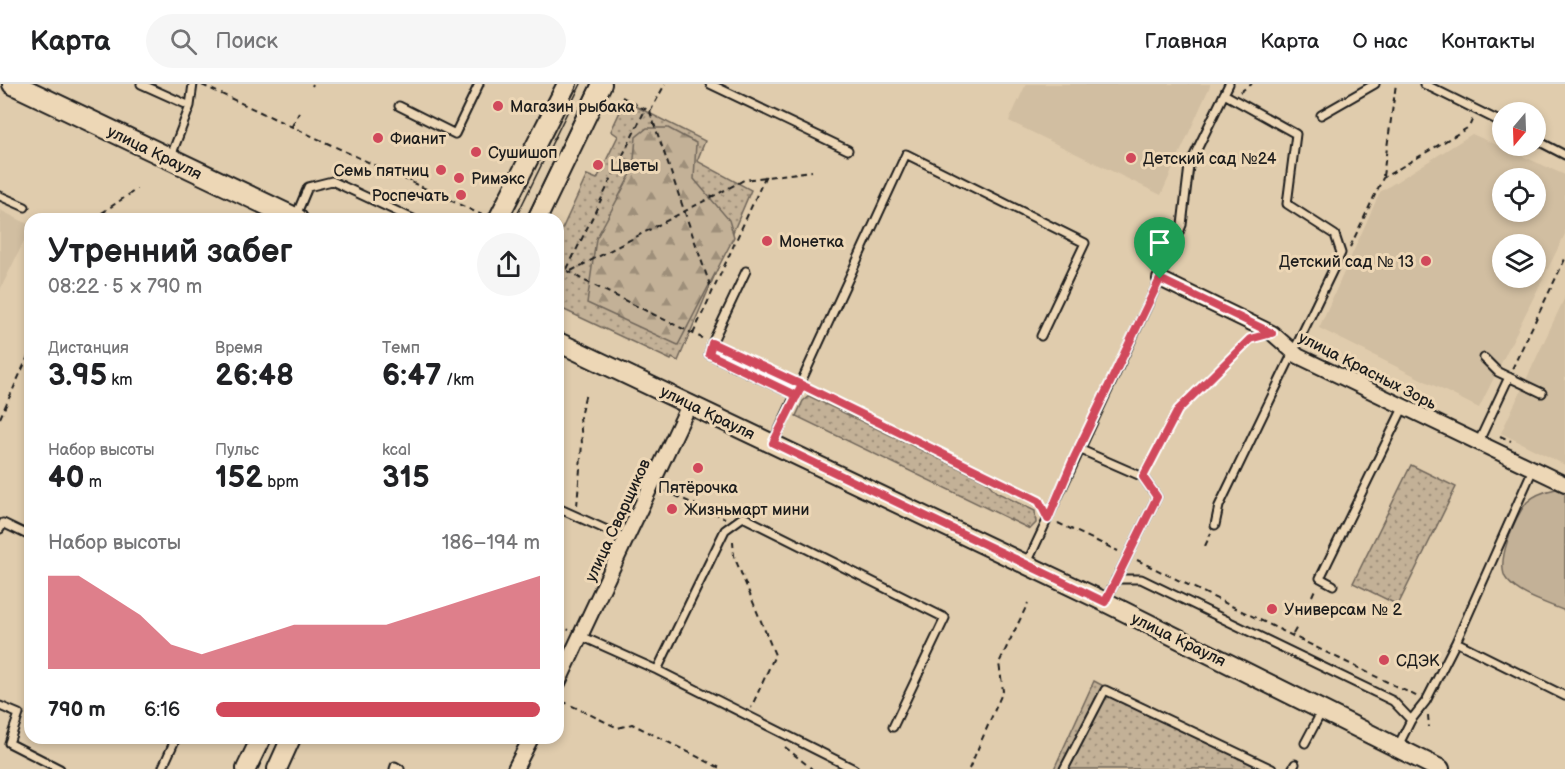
<!DOCTYPE html>
<html lang="ru">
<meta charset="utf-8">
<style>
:root{--surface:#fff;--page:#f6f6f6;--text:#202124;--muted:#757577;--line:#e0e0e0;--accent:#d1495b}
body{margin:0;font-family:"Balsamiq Sans",sans-serif;background:var(--page);color:var(--text);height:100vh;display:flex;flex-direction:column;font-size:22px;white-space:nowrap}
*{box-sizing:border-box;margin:0}
p{font-size:20px;color:var(--muted)}
.icon{flex:none;width:33px;height:33px;fill:none;stroke:currentColor;stroke-width:2;stroke-linecap:round;stroke-linejoin:round}
.map{position:relative;flex:1;overflow:hidden}
.sheet{position:absolute;left:24px;top:129px;width:540px;height:531px;display:flex;flex-direction:column;background:var(--surface);border-radius:18px;box-shadow:0 3px 9px #0003}
.sheet>*{flex:none}
.needle{width:39px;rotate:199deg}
.fabs{position:absolute;left:1492px;top:18px;display:grid;gap:12px}
.fabs a{display:grid;place-items:center;width:54px;height:54px;border-radius:50%;background:var(--surface);box-shadow:0 3px 9px #0003;font-size:30px}
.pin{position:absolute;display:grid;place-items:center;width:51px;height:51px;color:#fff;margin:-62px -26px;border-radius:50% 50% 50% 0;rotate:-45deg;box-shadow:0 0 6px #0007}
.pin .icon{rotate:45deg}
.round{display:grid;place-items:center;flex:none;width:63px;height:63px;border-radius:32px;background:var(--page)}
.overview{display:flex;align-items:center;justify-content:space-between;height:102px;padding:0 24px}
h1{font-size:33px;font-weight:700;line-height:45px}
.figures{display:grid;grid-template-columns:repeat(3,1fr);gap:9px;height:102px;padding:6px 24px}
.figures div{display:grid;align-content:center}
.figures b{font-size:30px;font-weight:700}
.figures small{font-size:16px;font-weight:400}
.figures p{font-size:16px}
.chart{height:168px;padding:12px 24px}
.chart p{display:flex;justify-content:space-between}
.chart svg{width:100%;height:108px;margin-top:6px;fill:var(--accent);opacity:.7}
ul{padding:0 24px;list-style:none;font-size:20px}
li{display:grid;grid-template-columns:96px 72px 1fr;align-items:center;height:45px}
li i{height:15px;border-radius:8px;background:var(--accent)}
header{display:flex;align-items:center;gap:36px;box-sizing:border-box;height:84px;padding:0 30px;background:var(--surface);border-bottom:2px solid var(--line)}
header strong{font-size:28px}
nav{display:flex;gap:33px;margin-inline-start:auto;font-size:21px}
.search{width:420px;height:54px;background:var(--page);display:flex;align-items:center;gap:15px;box-sizing:border-box;padding:0 21px;border-radius:33px;color:var(--muted);font-size:22px}
.map>svg:first-child{display:block}
.built{fill:#d1bea1;fill-rule:evenodd}
.green{fill:url(#green-dots);stroke:#70665a;stroke-width:1.5}
.forest{fill:url(#forest-firs);stroke:#70665a;stroke-width:1.5}
.pitch{fill:#c3b197;stroke:#70665a;stroke-width:1.5}
.lines{fill:none;stroke-linecap:round;stroke-linejoin:round}
.service-casing{stroke:#1c1c1c;stroke-width:11}
.minor-casing{stroke:#1c1c1c;stroke-width:18}
.tertiary-casing{stroke:#1c1c1c;stroke-width:22}
.secondary-casing{stroke:#1c1c1c;stroke-width:24}
.path{stroke:#1c1c1c;stroke-width:2;stroke-dasharray:6 4.5;stroke-linecap:butt}
.service{stroke:#edd7b6;stroke-width:7}
.minor{stroke:#edd7b6;stroke-width:14}
.tertiary{stroke:#edd7b6;stroke-width:18}
.secondary{stroke:#edd7b6;stroke-width:20}
.tram{stroke:#1c1c1c;stroke-width:1.5}
.route-casing{stroke:#fff;stroke-width:12}
.route{stroke:#d1495b;stroke-width:8}
.poi-dot{fill:#d1495b;stroke:#edd7b6;stroke-width:2}
.labels{text-anchor:middle;stroke-width:6;stroke-linejoin:round;paint-order:stroke}
.poi-label{font-size:16px;fill:#1c1c1c;stroke:#edd7b6;text-anchor:start}
.street-label{font-size:16px;fill:#1c1c1c;stroke:#edd7b6}
</style>
<header>
<strong>Карта</strong>
<div class="search"><svg class="icon" aria-label="search" viewBox="0 0 24 24"><circle cx="10" cy="10" r="6"/><path d="M15 15l6 6"/></svg>Поиск</div>
<nav><a>Главная</a><a>Карта</a><a>О нас</a><a>Контакты</a></nav>
</header>
<div class="map">
<svg width="1565" height="685" viewBox="0 0 1565 685">
<defs>
<pattern id="green-dots" width="8" height="8" patternUnits="userSpaceOnUse" patternTransform="scale(1.5)"><rect width="8" height="8" fill="#c3b197"/><path d="M2 2h.1M6 6h.1" fill="none" stroke="#9e8f7a" stroke-width="1.8" stroke-linecap="round"/></pattern>
<pattern id="forest-firs" width="22" height="20" patternUnits="userSpaceOnUse" patternTransform="scale(1.5)"><rect width="22" height="20" fill="#c3b197"/><path d="M5 1l3.5 6h-7zM16 11l3.5 6h-7z" fill="#9e8f7a"/></pattern>
</defs>
<rect width="100%" height="100%" fill="#e0ccad"/>
<filter id="ink" filterUnits="userSpaceOnUse"><feTurbulence type="fractalNoise" baseFrequency=".0167" numOctaves="2"/><feDisplacementMap in="SourceGraphic" scale="12" xChannelSelector="R" yChannelSelector="G"/><feConvolveMatrix kernelMatrix="1 2 1 2 8 2 1 2 1" color-interpolation-filters="sRGB"/></filter>
<g filter="url(#ink)">
<path class="built" d="M1026,0H1210V2L1161,111L1009,37Z
M1472,50L1565,91V150L1479,324L1319,244L1380,108ZM1503,94H1536V128H1503ZM1503,160H1536V194H1503Z
M0,126L30,141V145L0,206Z
M1565,213V381L1501,349Z"/>
<path class="green" d="M625,17L705,57L697,77L751,106L678,277L672,274L671,276L558,223V154L587,91L597,95L618,52L611,47Z
M809,312L986,397L996,408L1035,427L1036,439L1030,445L796,332L803,317Z
M1411,381L1456,403L1398,521L1353,499Z
M1094,597L1260,685H1054Z"/>
<path class="forest" d="M647,44H668L696,59L694,95L729,136L734,153L678,261L587,219L596,155L633,86L636,53Z"/>
<path class="pitch" d="M1556,405L1565,409V527C1547,519 1520,512 1507,496C1494,480 1515,433 1527,418C1535,410 1546,407 1556,405Z"/>
<g class="lines">
<g class="service-casing">
<path id="service" d="M141,0L190,22
M710,0L848,66
M1424,0L1503,39
M399,22L455,50L479,0
M1321,31L1375,0
M1536,56L1565,71
M171,72L190,22L193,0
M0,112L25,123
M295,134L308,103L332,97L413,135
M746,187L712,259L709,270L797,312
M1484,274L1498,288L1542,309
M1479,357L1509,293
M773,359L906,70L1085,159L1041,252
M1079,365L1143,393L1157,413L1105,518
M558,424L627,455
M1215,441L1219,422L1341,169L1335,151L1287,120L1296,50L1224,10
M0,445L3,439L30,452
M1027,479L1160,195L1182,141L1189,82L1229,0
M1116,495H1141L1393,617L1411,636
M1333,501L1320,494L1403,324
M581,552L657,586L854,685
M1456,558L1565,612
M657,586L725,446L743,433L945,534L893,643
M0,622L19,630L9,659L60,685
M1305,659L1322,627
M1398,662L1411,636L1426,617L1456,558L1533,385
M162,685L176,654
M394,685L395,682L400,685
M1064,685L1105,606L1272,685
M1292,685L1295,680"/>
</g>
<g class="minor-casing">
<path id="minor" d="M1160,195L1272,249L1298,272L1565,400
M558,599L690,319
M515,685L531,654"/>
</g>
<g class="tertiary-casing">
<path id="tertiary" d="M498,135L567,0
M537,135L602,0
M558,258L1105,518L1440,685
M246,685L261,654
M277,685L291,654"/>
</g>
<g class="secondary-casing">
<path id="secondary" d="M13,0L297,135"/>
</g>
<path class="path" d="M202,1L482,131
M312,2L313,0
M1240,8L1252,0
M622,13L650,28L712,207
M650,28L665,0
M292,42L299,29
M428,58L432,50
M1383,92L1396,0
M410,97L416,85
M104,128L117,135
M93,135L137,105
M1350,163L1383,94L1469,43L1473,34
M558,181L583,196L702,254
M567,185L646,24
M571,187L744,96L812,87
M693,250L766,91
M1512,285L1565,175
M810,305L1039,417L1042,423
M0,334L30,268
M1500,352L1511,357
M1148,385L1178,326L1251,255
M665,407L725,434
M577,422L582,360L580,332L586,309
M1058,439L1118,467
M733,457L734,472L775,571L751,624
M1205,462L1211,449
M1137,476L1418,613
M1312,512L1316,503
M558,541L569,546
M1293,550L1297,543
M562,617L618,644L632,640L722,685
M558,623L563,612
M1428,631L1429,643
M785,663L812,685
M969,685L1003,607L999,579L1028,519"/>
<use href="#service" class="service"/>
<use href="#minor" class="minor"/>
<use href="#tertiary" class="tertiary"/>
<use href="#secondary" class="secondary"/>
<path class="tram" d="M515,135L581,0
M526,135L591,0
M258,685L273,654"/>
</g>
</g>
<g class="lines" filter="url(#ink)">
<g class="route-casing">
<path id="route" d="M1160,195L1074,374L1048,435L1039,417L802,301L797,312L709,270L712,259L802,301L773,359L1105,518L1157,413L1143,393L1178,326L1250,255L1272,249L1160,195"/>
</g>
<use href="#route" class="route"/>
</g>
<g class="poi-dot">
<circle cx="498" cy="22" r="6"/>
<circle cx="378" cy="54" r="6"/>
<circle cx="476" cy="68" r="6"/>
<circle cx="1131" cy="74" r="6"/>
<circle cx="598" cy="81" r="6"/>
<circle cx="441" cy="86" r="6"/>
<circle cx="459" cy="94" r="6"/>
<circle cx="461" cy="111" r="6"/>
<circle cx="767" cy="157" r="6"/>
<circle cx="1426" cy="177" r="6"/>
<circle cx="698" cy="384" r="6"/>
<circle cx="672" cy="425" r="6"/>
<circle cx="1272" cy="525" r="6"/>
<circle cx="1384" cy="576" r="6"/>
</g>
<g class="labels">
<g class="poi-label">
<text x="510" y="28">Магазин рыбака</text>
<text x="390" y="60">Фианит</text>
<text x="488" y="74">Сушишоп</text>
<text x="1143" y="80">Детский сад №24</text>
<text x="610" y="87">Цветы</text>
<text x="429" y="92" text-anchor="end">Семь пятниц</text>
<text x="471" y="100">Римэкс</text>
<text x="449" y="117" text-anchor="end">Роспечать</text>
<text x="779" y="163">Монетка</text>
<text x="1414" y="183" text-anchor="end">Детский сад № 13</text>
<text x="698" y="409" text-anchor="middle">Пятёрочка</text>
<text x="684" y="431">Жизньмарт мини</text>
<text x="1284" y="531">Универсам № 2</text>
<text x="1396" y="582">СДЭК</text>
</g>
<g class="street-label">
<text transform="translate(155 68) rotate(26)" y="6">улица Крауля</text>
<text transform="translate(1368 286) rotate(27)" y="6">улица Красных Зорь</text>
<text transform="translate(708 328) rotate(26)" y="6">улица Крауля</text>
<text transform="translate(617 436) rotate(-65)" y="6">улица Сварщиков</text>
<text transform="translate(1179 555) rotate(26)" y="6">улица Крауля</text>
</g>
</g>
</svg>
<div class="fabs">
<a><svg class="needle" viewBox="-14 -14 28 28"><path d="M0-13l5 13h-10z" fill="#e53935"/><path d="M0 13l5-13h-10z" fill="#757577"/></svg></a>
<a><svg class="icon" aria-label="locate" viewBox="0 0 24 24"><circle cx="12" cy="12" r="6"/><path d="M12 2v4M12 18v4M2 12h4M18 12h4"/></svg></a>
<a><svg class="icon" aria-label="layers" viewBox="0 0 24 24"><path d="M12 4l9 5-9 5-9-5zM3 14l9 5 9-5"/></svg></a>
</div>
<div class="pin" style="left:1160px;top:195px;background:#1e9e55"><svg class="icon" aria-label="arrive" viewBox="0 0 24 24"><path d="M6 21V4h12l-3 4 3 4H6"/></svg></div>
<section class="sheet">
<div class="overview"><div><h1>Утренний забег</h1><p>08:22 · 5 × 790 m</p></div><a class="round"><svg class="icon" aria-label="share" viewBox="0 0 24 24"><path d="M12 15V3M7 8l5-5 5 5M5 13v7h14v-7"/></svg></a></div>
<div class="figures">
<div><p>Дистанция</p><b>3.95<small> km</small></b></div>
<div><p>Время</p><b>26:48</b></div>
<div><p>Темп</p><b>6:47<small> /km</small></b></div>
</div>
<div class="figures">
<div><p>Набор высоты</p><b>40<small> m</small></b></div>
<div><p>Пульс</p><b>152<small> bpm</small></b></div>
<div><p>kcal</p><b>315</b></div>
</div>
<div class="chart"><p><span>Набор высоты</span>186–194 m</p>
<svg viewBox="0 0 160 44" preserveAspectRatio="none"><path d="M0 44V6L10 6L20 14L30 22L40 34L50 38L60 34L70 30L80 26L90 26L100 26L110 26L120 22L130 18L140 14L150 10L160 6V44z"/></svg>
</div>
<ul>
<li><b>790 m</b>6:16<i style="width:100%"></i></li>
</ul>
</section>
</div>
